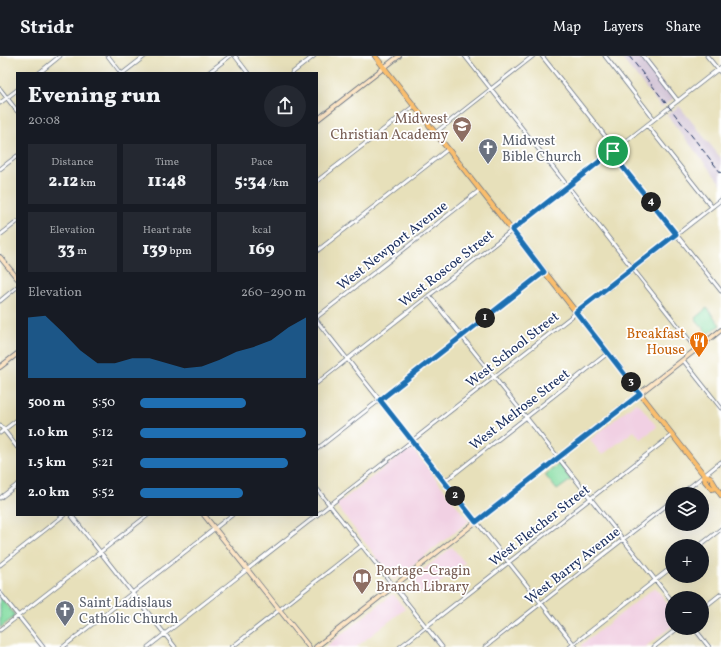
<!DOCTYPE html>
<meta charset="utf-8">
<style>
:root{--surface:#171b24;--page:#242831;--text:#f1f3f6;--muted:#9ea1a6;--line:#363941;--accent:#1f6fb2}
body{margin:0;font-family:Vollkorn,serif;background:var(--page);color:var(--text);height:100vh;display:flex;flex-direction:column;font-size:15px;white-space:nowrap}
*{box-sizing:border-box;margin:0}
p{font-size:13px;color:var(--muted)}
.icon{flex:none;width:22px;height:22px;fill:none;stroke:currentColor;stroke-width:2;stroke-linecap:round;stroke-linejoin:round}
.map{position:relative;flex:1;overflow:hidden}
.sheet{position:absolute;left:16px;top:16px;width:302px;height:444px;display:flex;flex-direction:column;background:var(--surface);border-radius:0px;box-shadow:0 4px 16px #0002}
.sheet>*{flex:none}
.fabs{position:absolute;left:665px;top:431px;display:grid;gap:8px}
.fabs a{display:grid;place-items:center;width:44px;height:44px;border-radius:50%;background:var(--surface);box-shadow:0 4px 16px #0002;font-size:20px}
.pin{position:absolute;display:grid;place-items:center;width:34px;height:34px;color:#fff;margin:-17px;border:2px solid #fff;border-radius:50%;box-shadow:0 1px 4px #0007}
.km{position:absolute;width:20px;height:20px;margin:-10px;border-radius:50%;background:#222;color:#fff;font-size:11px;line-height:20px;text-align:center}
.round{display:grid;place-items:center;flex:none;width:42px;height:42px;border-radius:21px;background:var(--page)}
.headline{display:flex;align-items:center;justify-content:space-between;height:68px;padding:0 12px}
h1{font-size:22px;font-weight:800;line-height:30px}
.figures{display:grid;grid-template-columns:repeat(3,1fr);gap:6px;height:68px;padding:4px 12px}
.figures div{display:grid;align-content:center;border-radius:0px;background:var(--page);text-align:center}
.figures b{font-size:17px;font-weight:800}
.figures small{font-size:11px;font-weight:400}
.figures p{font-size:11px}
.chart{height:112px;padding:8px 12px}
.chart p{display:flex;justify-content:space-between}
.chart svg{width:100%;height:72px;margin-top:4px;fill:var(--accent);opacity:.7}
ul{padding:0 12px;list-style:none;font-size:13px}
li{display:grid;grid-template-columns:64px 48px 1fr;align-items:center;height:30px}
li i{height:10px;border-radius:5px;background:var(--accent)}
header{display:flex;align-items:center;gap:24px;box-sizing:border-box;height:56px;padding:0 20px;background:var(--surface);border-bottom:1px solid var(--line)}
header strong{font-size:19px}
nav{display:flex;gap:22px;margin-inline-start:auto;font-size:14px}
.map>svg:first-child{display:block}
.built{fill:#f1d0e3}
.industrial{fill:#cebed1}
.green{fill:#85dda3;stroke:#508680}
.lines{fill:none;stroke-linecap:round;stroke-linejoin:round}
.street-casing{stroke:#626d7e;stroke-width:4.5}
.secondary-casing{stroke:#626d7e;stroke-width:5.5}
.primary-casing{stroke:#626d7e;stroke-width:6}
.street{stroke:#fff;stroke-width:3}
.secondary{stroke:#fde5c5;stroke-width:4}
.primary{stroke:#fabe6d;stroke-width:4.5}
.rail{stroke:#1b2f5e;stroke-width:1;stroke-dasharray:6 3;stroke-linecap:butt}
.route-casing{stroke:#fff;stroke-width:8}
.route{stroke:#1f6fb2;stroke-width:5}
.labels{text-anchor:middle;stroke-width:3.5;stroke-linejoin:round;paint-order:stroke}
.education-label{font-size:14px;fill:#785e54;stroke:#fff;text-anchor:end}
.worship-label{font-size:14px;fill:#5b616d;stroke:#fff;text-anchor:start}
.street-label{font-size:14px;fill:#1b2f5e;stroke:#fff}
.food-label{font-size:14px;fill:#c56008;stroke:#fff;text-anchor:end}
</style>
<header>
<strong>Stridr</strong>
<nav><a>Map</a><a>Layers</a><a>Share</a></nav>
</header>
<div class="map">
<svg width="721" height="591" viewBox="0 0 721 591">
<rect width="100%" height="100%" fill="#fff"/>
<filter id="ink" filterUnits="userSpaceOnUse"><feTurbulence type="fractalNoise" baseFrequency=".025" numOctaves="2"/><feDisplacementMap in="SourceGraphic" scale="8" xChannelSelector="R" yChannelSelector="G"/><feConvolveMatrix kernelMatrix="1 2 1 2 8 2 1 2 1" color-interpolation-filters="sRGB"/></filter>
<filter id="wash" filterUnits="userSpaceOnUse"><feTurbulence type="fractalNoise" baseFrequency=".012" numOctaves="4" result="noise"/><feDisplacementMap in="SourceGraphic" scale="16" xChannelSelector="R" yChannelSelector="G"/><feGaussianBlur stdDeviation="0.9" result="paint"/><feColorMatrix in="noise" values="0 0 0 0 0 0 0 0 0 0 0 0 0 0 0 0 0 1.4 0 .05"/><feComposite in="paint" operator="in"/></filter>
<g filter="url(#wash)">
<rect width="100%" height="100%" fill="#e7e0ba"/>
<path class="built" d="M635,347L639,348L657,371L641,383L634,375L602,399L590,384Z
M411,391L469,465L394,524L336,449Z
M452,491L465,507L423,540L410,524Z
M655,531L672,553V570L645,591H582L581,589Z
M393,538L405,553L356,591H325Z"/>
<path class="industrial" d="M620,0H641L674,42L673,43L661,51Z
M679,50L721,102V128L667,59Z"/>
<path class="green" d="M707,252L720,269L708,278L695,262Z
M559,408L571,424L557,434L545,419Z
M0,541L14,558V561L0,572Z"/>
</g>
<g filter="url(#ink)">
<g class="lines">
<g class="street-casing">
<path id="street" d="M108,0L121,17
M235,0L248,17
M465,0L697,294
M542,0L613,90L614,100L721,235
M605,0L654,63
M643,0L678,45
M707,0L721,17
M39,17L60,0
M123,17L145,0
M208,17L230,0
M292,17L314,0
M0,33L17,55
M0,47L17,34
M647,69L712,151
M435,77L533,0
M0,113L17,100
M317,125L414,50
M0,179L17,166
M317,195L448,93
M429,239L672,545
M0,245L17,231
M317,261L480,134
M317,265L576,591
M683,304L721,352
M317,327L721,11
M0,369L17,391
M0,377L17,364
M317,393L544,215
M444,426L608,297
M317,433L442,591
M681,438L721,406
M0,442L17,429
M71,459L175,591
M317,459L721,144
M699,490L721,473
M0,509L64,459
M0,537L43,591
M702,553L721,538
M694,572L709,591
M0,574L148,459
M63,591L232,459
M148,591L317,459
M232,591L361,490
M400,591L672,379
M485,591L672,445
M570,591L672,511
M654,591L678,572"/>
</g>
<g class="secondary-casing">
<path id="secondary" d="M317,64L399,0
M0,201L17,222
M0,311L17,298
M204,459L309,591
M316,591L721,274"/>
</g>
<g class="primary-casing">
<path id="primary" d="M375,0L704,419L705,425L712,433L715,432
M704,419L710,421L721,439"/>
</g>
<use href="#street" class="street"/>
<use href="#secondary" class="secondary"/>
<use href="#primary" class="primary"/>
<path class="rail" d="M629,0L721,117"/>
</g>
</g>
<g class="lines" filter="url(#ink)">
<g class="route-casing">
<path id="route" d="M613,95L614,100L676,178L576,256L640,338L476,466L380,344L544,216L512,174Z"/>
</g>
<use href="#route" class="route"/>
</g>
<defs>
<g id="school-pin" transform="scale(1)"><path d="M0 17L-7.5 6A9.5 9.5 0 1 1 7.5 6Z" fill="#8d6e63" stroke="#fff"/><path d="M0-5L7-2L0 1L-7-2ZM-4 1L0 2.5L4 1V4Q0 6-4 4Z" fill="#fff"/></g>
<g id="church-pin" transform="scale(1)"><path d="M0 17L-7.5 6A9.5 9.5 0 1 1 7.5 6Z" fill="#6b7280" stroke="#fff"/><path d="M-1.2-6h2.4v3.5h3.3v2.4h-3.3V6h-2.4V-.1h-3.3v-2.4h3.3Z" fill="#fff"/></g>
<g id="restaurant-pin" transform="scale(1)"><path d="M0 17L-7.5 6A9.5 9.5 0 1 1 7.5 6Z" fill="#e8710a" stroke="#fff"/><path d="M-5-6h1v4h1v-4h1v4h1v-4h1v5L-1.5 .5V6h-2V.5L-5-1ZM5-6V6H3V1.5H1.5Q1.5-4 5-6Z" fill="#fff"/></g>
<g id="library-pin" transform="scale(1)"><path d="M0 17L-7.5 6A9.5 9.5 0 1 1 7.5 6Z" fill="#8d6e63" stroke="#fff"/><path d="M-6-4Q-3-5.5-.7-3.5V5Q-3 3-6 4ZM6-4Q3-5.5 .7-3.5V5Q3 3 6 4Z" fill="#fff"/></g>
</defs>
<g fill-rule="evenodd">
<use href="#school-pin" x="462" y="70"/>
<use href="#church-pin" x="488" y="92"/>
<use href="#restaurant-pin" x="699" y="285"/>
<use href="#library-pin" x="362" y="522"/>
<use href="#church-pin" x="65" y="554"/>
</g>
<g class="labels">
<g class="education-label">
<text x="448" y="67">Midwest<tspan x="448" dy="16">Christian Academy</tspan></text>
<text x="376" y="519" text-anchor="start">Portage-Cragin<tspan x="376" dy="16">Branch Library</tspan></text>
</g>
<g class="worship-label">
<text x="502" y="89">Midwest<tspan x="502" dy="16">Bible Church</tspan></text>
<text x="79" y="551">Saint Ladislaus<tspan x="79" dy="16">Catholic Church</tspan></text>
</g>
<g class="street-label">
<text transform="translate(392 189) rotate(-38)" y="5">West Newport Avenue</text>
<text transform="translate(446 212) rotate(-38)" y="5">West Roscoe Street</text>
<text transform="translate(512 293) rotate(-38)" y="5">West School Street</text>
<text transform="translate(519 353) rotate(-38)" y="5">West Melrose Street</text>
<text transform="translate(539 469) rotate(-38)" y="5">West Fletcher Street</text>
<text transform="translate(572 509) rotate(-38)" y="5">West Barry Avenue</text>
</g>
<g class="food-label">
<text x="685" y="282">Breakfast<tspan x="685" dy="16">House</tspan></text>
</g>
</g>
</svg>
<div class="fabs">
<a><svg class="icon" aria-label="layers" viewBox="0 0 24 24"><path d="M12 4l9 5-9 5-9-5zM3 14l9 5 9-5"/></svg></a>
<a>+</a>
<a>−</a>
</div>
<div class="pin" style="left:613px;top:95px;background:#1e9e55"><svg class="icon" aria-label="arrive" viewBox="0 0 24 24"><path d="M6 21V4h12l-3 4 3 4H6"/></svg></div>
<b class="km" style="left:485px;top:262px">1</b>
<b class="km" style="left:455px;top:440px">2</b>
<b class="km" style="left:631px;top:326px">3</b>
<b class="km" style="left:651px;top:146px">4</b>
<section class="sheet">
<div class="headline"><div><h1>Evening run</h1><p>20:08</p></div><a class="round"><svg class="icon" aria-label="share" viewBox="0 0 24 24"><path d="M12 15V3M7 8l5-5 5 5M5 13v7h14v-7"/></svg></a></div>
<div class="figures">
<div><p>Distance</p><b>2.12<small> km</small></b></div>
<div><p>Time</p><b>11:48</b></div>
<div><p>Pace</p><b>5:34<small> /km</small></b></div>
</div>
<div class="figures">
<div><p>Elevation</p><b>33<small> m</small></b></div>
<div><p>Heart rate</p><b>139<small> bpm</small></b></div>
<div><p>kcal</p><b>169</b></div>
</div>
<div class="chart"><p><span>Elevation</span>260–290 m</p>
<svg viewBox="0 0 160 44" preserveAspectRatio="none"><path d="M0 44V7L10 6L20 16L30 27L40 35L50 35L60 32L70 32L80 35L90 38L100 37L110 33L120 28L130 25L140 21L150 13L160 7V44z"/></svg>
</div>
<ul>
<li><b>500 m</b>5:50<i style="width:64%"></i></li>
<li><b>1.0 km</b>5:12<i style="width:100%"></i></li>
<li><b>1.5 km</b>5:21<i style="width:89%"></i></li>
<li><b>2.0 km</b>5:52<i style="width:62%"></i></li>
</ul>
</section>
</div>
